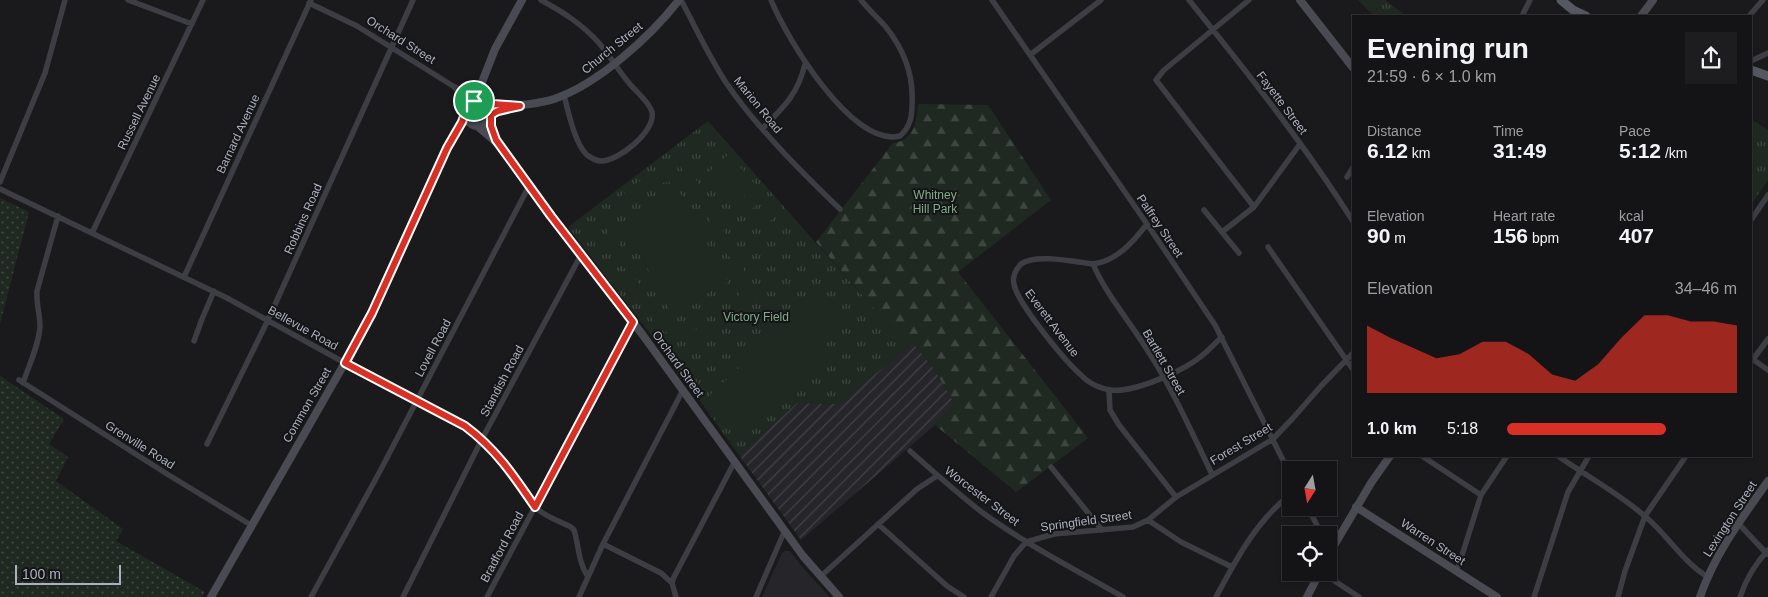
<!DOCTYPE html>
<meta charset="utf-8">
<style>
:root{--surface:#141416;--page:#1d1d1f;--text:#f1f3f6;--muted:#9d9ea1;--line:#333335;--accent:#d93025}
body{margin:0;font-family:Helvetica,sans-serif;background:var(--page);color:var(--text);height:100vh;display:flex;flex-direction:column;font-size:19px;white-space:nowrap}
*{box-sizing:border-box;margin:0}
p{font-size:16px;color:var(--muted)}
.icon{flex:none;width:28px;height:28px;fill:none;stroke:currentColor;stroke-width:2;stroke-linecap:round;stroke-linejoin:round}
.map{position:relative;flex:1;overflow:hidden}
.sheet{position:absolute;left:1352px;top:15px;width:400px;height:442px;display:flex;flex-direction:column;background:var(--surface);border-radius:0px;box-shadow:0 1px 4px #0004,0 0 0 1px var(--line)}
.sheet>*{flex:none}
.needle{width:32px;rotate:191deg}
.controls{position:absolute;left:1282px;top:461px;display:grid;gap:10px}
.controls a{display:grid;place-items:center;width:55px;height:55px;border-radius:0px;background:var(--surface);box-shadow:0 1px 4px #0004,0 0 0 1px var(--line);font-size:25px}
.scale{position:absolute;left:15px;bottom:12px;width:106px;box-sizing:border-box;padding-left:5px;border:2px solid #acb0bd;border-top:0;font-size:14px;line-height:18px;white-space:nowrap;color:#acb0bd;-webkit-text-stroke:4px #151518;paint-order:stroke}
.pin{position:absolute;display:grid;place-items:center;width:42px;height:42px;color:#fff;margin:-21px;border:2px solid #fff;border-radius:50%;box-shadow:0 1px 5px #0007}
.round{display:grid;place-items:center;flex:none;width:52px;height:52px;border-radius:0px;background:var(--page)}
.headline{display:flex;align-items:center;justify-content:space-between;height:85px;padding:0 15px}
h1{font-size:28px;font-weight:700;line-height:38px}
.stats{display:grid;grid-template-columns:repeat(3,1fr);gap:8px;height:85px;padding:5px 15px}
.stats div{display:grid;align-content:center}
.stats b{font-size:21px;font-weight:700}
.stats small{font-size:14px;font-weight:400}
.stats p{font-size:14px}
.chart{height:140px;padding:10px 15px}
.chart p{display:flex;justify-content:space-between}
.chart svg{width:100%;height:90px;margin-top:5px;fill:var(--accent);opacity:.7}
ul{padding:0 15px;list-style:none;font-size:16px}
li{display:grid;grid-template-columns:80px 60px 1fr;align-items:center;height:38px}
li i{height:12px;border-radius:6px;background:var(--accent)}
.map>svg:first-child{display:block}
.built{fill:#26262a}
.industrial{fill:url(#industrial-furrows)}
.grass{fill:url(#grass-dots)}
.forest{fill:url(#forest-firs)}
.park{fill:url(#park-tufts)}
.garden{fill:#1f2921;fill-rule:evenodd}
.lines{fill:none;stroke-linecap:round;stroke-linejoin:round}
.street{stroke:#3d3d44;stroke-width:5.5}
.secondary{stroke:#494a52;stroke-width:8}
.primary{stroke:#565861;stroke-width:9}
.route-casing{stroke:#fff;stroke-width:10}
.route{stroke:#d93025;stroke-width:6}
.labels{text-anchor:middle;stroke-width:4;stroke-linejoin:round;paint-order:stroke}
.street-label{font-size:12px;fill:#acb0bd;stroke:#151518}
.park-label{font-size:12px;fill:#81aa87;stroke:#151518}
</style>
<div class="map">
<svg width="1768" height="597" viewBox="0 0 1768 597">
<defs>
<pattern id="industrial-furrows" width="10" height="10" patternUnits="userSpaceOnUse" patternTransform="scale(1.25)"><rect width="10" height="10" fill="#26262a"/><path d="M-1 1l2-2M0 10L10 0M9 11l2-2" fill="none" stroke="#434347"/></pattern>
<pattern id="grass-dots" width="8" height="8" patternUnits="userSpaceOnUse" patternTransform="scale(1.25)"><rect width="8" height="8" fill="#1f2921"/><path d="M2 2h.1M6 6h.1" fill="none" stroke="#3d463f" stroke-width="1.8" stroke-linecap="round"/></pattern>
<pattern id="forest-firs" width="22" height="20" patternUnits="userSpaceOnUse" patternTransform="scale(1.25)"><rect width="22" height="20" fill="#1f2921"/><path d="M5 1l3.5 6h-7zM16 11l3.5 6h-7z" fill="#3d463f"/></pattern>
<pattern id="park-tufts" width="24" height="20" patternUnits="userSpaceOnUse" patternTransform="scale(1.25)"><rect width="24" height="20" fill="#1f2921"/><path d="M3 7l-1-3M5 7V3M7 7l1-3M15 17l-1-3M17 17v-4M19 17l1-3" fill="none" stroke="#3d463f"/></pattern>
</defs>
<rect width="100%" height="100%" fill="#1a1a1d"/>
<path class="built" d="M785,551H790L803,568L830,597H762L782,553Z"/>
<path class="industrial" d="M913,343L932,366L955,404L935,425L801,540L739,455L797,403L839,404Z"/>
<path class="grass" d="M0,198L29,212L0,324Z
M0,376L64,419L49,444L68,457L56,481L123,529L116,541L205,592L202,597H0Z"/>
<path class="forest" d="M918,104L988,105L1051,200L958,272L1088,438L1016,492L935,425L955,404L932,366L913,343L886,322L816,242L893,143C914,141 917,122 918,104Z"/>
<path class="park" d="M1358,0H1385L1406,16H1374Z
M1751,119L1768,130V180L1751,205Z
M708,121L886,322L913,343L839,404L797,403L739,455L674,365L568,227Z"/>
<path class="garden" d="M719,143L726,152L708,169L700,160Z
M729,154L736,163L717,180L710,171Z
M684,157L755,291C745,296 744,305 736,314C716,337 681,346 656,326L612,245C602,223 610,205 628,190C633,186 639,181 644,179C659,174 673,175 687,179L678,161ZM670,182L686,186L698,198L739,274C740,279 741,284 740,289C737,319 690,343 665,324C652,314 627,260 618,242C609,218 624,195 647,186C654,184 663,183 670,182Z
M738,165L746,174L727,191L719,182Z
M748,177L756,185L737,202L729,193Z
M758,188L766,197L747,213L739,204Z
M679,191L728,282L671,313L623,222Z
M769,201L779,213L760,230L749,218Z
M816,286L844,315C838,328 828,334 814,335L831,353L745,432L710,395L789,321L786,314Z"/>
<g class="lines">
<path class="street" d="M128,0L192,24
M541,0C563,12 582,24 599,43C610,56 618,70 629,83C636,92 649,101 652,112C656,131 619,161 601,161C596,161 591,158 587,155C575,144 568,111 564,95
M681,0C696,28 709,57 727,84C757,128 801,172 840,209
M771,0C786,37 852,148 900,136C910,127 912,117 912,105C914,75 903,48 885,26C877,17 868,9 861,0
M992,0L1147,224L1215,325L1291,476
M1189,0C1247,72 1305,145 1354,223
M1249,0L1164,70L1156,80L1254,207
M309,3L357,26L453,86
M1522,16L1530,0
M1749,16L1763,0
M1030,55L1101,0
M1751,61L1768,53
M467,107L462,96L453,86L469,94L474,101
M763,128C784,107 798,94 805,64
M1347,177L1354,166
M0,182L45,73L65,0
M0,189L227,298L345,363L465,426C486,441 504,460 519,482C525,490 529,501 536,508C546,517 559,521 571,527L574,530C579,546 578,562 588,577
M1204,210L1239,253
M1751,220L1768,195
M1147,224C1133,242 1117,261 1093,264C1076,262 1035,253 1021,264C1016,269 1012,277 1014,284C1017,303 1065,361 1081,375C1088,383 1101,389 1111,390C1135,393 1188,369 1205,353C1211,348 1216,342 1222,337
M1222,232L1254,207L1300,144
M92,233L203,0
M1268,247L1354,371
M1093,264C1106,294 1127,318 1144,345C1171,385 1191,431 1212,474
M184,277L311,0
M194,341L202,319L214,291
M1751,358L1768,370
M1751,362L1768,339
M19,380L167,474L251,525
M23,383C29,365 39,345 40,326C40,315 36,303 37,291L58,216
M1109,390L1110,410L1119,425L1176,497
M207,444L268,320L413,0
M910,451C934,472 958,494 983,513C1027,545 1076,570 1123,597
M1422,456L1481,495
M1558,456C1588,477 1620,494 1647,518C1668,536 1684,563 1708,577
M1051,467L1102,530
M1308,508L1322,535
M1148,520L1176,497L1273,439L1293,418L1321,386L1354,352
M1738,523L1767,554
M878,524L947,586L964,597
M603,544L661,573L672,583
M1455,570L1459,565L1481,495L1507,456
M1321,572L1359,597
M820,577L917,489L937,476
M311,597L379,473L529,186
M403,597L482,439L581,255
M487,597L633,322
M579,597L603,544L683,390
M676,597L672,583L674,577L735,461
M756,597L785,530
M991,597L1014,556L1026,542L1054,534L1133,527L1148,520L1181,542L1232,567
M1216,597C1237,558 1256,521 1291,494
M1534,597L1568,492L1589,456
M1618,597L1625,571L1645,516L1686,456
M1740,597C1746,579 1755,564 1768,550"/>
<path class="secondary" d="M1300,0L1354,69
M1641,16L1653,0
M475,100L495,49L522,0
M465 113a13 13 0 1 1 26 0a13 13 0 1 1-26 0Z
M491,115C508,103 534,106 554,99C598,84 650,37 679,0
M489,119L494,134L499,145L529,186L642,334L803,556L839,597
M477,126L496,142
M1356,507L1497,597
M1329,554L1371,483L1390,456
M211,597L363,331L445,152L465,115
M1307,597L1320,572
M1700,597C1715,553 1742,518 1768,481"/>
<path class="primary" d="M1561,0L1573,10L1586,16
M1751,70L1768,76"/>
</g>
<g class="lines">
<g class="route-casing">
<path id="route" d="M481,100L493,104L520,106L498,111L491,115V126L496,140L551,216L633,322L535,507C514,476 496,449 465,426L345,363L372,313L447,148L462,122L468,105L475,100Z"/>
</g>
<use href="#route" class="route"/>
</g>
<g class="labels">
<g class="street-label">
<text transform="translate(401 40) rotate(32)" y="4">Orchard Street</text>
<text transform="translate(612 48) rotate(-39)" y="4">Church Street</text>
<text transform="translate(1282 103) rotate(53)" y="4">Fayette Street</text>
<text transform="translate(758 105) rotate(51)" y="4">Marion Road</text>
<text transform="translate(139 112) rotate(-64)" y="4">Russell Avenue</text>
<text transform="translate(238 134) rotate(-65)" y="4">Barnard Avenue</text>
<text transform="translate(303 219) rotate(-66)" y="4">Robbins Road</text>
<text transform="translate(1160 226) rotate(56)" y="4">Palfrey Street</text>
<text transform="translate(1052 323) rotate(53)" y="4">Everett Avenue</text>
<text transform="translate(303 328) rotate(29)" y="4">Bellevue Road</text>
<text transform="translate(433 348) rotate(-62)" y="4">Lovell Road</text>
<text transform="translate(1164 362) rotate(60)" y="4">Bartlett Street</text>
<text transform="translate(678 364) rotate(54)" y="4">Orchard Street</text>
<text transform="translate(502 381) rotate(-62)" y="4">Standish Road</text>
<text transform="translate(307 405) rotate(-60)" y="4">Common Street</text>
<text transform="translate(1241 444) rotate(-31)" y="4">Forest Street</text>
<text transform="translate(140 445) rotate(32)" y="4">Grenville Road</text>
<text transform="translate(982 496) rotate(37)" y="4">Worcester Street</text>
<text transform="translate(1730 519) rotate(-57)" y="4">Lexington Street</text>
<text transform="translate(1086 521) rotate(-8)" y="4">Springfield Street</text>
<text transform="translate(1433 542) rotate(33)" y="4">Warren Street</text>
<text transform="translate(502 547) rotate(-62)" y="4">Bradford Road</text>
</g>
<g class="park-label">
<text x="935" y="199">Whitney<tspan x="935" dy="14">Hill Park</tspan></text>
<text x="756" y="321">Victory Field</text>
</g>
</g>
</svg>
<div class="controls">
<a><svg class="needle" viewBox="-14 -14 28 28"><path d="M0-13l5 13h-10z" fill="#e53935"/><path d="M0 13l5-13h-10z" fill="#9d9ea1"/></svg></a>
<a><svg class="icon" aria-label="locate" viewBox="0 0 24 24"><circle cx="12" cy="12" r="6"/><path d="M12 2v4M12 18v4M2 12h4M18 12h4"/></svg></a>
</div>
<div class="scale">100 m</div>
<div class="pin" style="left:474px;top:101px;background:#1e9e55"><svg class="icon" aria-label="arrive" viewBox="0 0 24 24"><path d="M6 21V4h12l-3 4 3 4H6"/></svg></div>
<section class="sheet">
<div class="headline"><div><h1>Evening run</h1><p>21:59 · 6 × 1.0 km</p></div><a class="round"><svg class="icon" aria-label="share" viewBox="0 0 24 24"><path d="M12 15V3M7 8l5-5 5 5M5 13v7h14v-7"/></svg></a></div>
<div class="stats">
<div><p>Distance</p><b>6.12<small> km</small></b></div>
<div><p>Time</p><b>31:49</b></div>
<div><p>Pace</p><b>5:12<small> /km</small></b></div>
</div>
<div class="stats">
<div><p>Elevation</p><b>90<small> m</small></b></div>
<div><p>Heart rate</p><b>156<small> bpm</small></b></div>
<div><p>kcal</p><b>407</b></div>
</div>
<div class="chart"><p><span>Elevation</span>34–46 m</p>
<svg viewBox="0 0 160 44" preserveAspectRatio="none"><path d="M0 44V11L10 17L20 22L30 27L40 25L50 19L60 19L70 25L80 35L90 38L100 30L110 17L120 6L130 6L140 9L150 9L160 11V44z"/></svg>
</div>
<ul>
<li><b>1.0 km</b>5:18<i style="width:69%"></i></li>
</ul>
</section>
</div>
